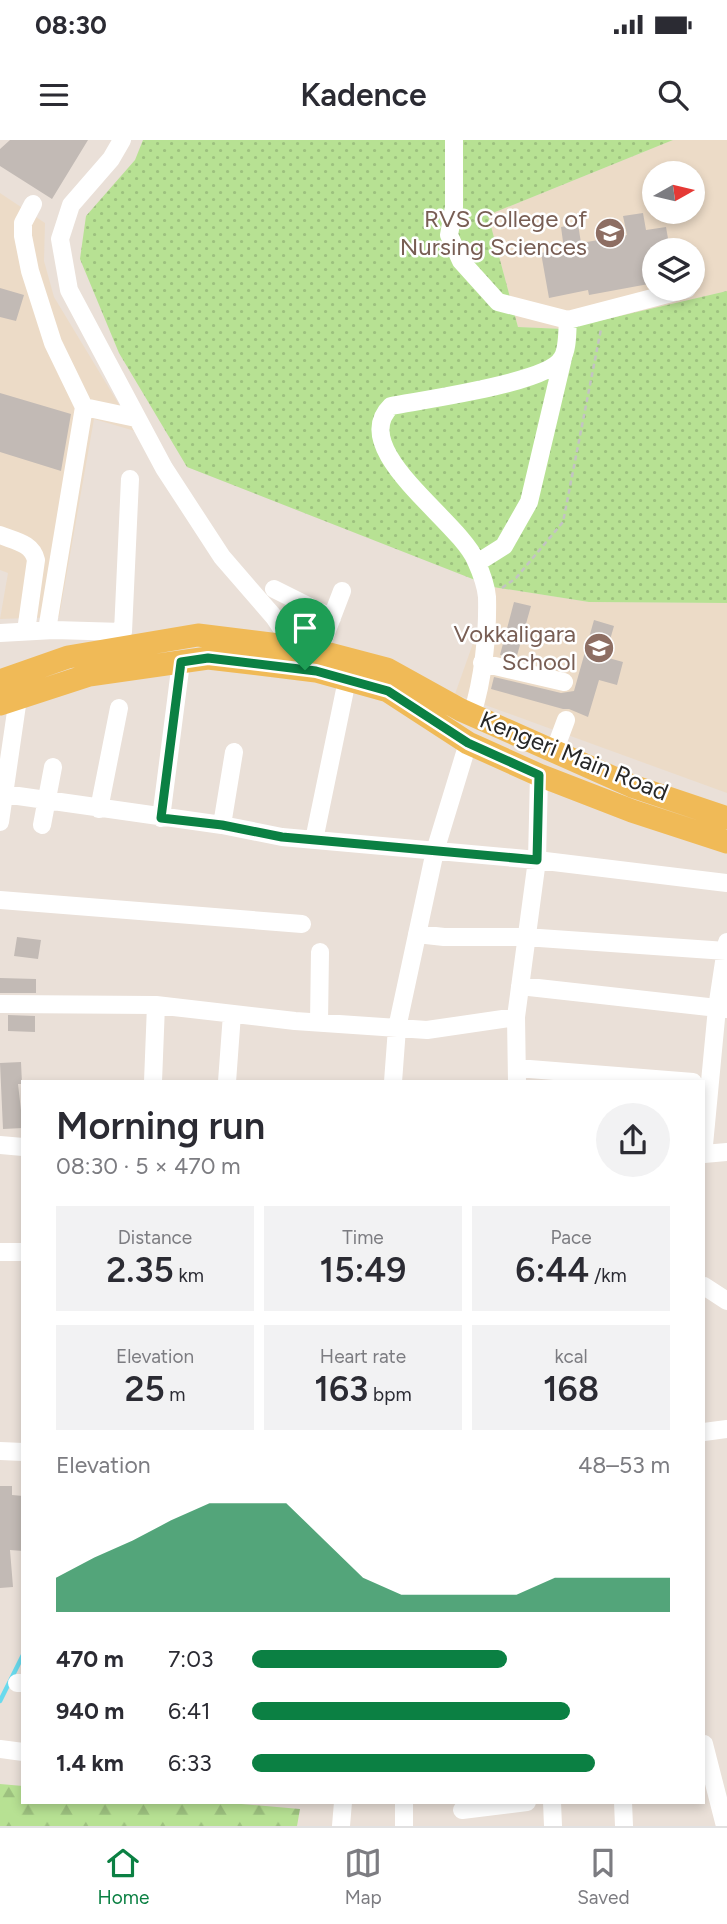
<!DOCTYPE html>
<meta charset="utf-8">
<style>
:root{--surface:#fff;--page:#f2f2f3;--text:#2b2b33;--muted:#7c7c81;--line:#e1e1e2;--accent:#0b8043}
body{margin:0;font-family:Figtree,sans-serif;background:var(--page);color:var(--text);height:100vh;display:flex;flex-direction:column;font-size:26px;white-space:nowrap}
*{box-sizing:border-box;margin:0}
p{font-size:23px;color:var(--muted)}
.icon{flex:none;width:38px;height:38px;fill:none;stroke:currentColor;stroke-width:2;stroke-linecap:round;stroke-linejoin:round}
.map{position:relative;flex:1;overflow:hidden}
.sheet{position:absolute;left:21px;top:940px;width:684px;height:724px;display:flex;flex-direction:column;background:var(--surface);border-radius:0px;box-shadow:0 4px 10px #0003}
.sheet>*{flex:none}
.needle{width:46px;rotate:82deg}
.controls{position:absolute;left:642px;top:21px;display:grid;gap:14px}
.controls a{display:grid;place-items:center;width:63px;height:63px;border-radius:50%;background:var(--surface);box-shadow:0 4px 10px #0003;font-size:35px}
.pin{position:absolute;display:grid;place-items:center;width:60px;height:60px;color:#fff;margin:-72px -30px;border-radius:50% 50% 50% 0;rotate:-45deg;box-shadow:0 0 7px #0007}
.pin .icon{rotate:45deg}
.round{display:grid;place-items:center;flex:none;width:74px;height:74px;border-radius:37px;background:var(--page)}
.headline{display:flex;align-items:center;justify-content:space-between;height:119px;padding:0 35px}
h1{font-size:38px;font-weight:600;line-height:52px}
.figures{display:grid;grid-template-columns:repeat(3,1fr);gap:10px;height:119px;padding:7px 35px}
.figures div{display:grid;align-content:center;border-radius:0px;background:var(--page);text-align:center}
.figures b{font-size:35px;font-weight:600}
.figures small{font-size:19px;font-weight:400}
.figures p{font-size:19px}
.chart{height:196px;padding:14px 35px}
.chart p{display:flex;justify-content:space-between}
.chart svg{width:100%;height:126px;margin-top:7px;fill:var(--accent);opacity:.7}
ul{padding:0 35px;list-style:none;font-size:23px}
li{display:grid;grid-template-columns:112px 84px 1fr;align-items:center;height:52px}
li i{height:18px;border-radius:9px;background:var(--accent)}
.status{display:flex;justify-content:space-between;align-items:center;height:49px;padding:0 35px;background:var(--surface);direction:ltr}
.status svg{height:19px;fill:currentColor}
header{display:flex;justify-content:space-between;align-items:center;height:91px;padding:0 35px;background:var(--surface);font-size:32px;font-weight:600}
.tabs{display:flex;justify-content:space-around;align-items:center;height:98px;border-top:2px solid var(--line);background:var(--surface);font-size:19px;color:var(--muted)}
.tabs a{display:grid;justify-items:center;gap:4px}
.tabs .selected{color:var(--accent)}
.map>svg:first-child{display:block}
.education{fill:#ecdbc7;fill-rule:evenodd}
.grass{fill:url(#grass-dots)}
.forest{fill:url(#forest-firs)}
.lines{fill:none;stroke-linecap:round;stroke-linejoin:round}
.stream{stroke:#69daed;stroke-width:4.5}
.building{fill:#c2bab5}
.path{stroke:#c3c3c3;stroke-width:2.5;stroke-dasharray:5 3.5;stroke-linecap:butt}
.minor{stroke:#fff;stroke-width:18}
.major{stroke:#f0ba57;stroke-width:23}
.route-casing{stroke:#fff;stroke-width:14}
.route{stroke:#0b8043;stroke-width:9}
.labels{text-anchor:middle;stroke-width:5;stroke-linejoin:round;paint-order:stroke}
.education-label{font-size:24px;fill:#785e54;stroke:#fff;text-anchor:end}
.street-label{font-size:24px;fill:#272727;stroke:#fff}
</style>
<div class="status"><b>08:30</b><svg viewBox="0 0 49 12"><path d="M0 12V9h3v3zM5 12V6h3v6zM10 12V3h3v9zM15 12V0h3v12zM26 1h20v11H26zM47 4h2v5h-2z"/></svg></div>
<header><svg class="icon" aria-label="menu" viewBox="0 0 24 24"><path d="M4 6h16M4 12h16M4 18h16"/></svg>Kadence<svg class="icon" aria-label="search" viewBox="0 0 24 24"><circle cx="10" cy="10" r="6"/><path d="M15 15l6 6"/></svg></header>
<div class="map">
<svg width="727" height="1686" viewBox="0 0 727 1686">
<defs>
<pattern id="grass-dots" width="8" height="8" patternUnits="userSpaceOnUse" patternTransform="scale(1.75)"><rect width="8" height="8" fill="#b7e193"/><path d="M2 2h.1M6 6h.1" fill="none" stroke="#9dc17f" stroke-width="1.8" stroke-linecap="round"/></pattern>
<pattern id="forest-firs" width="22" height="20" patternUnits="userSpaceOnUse" patternTransform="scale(1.75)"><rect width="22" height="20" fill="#b7e193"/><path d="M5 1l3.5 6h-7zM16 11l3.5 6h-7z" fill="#9dc17f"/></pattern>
</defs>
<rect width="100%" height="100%" fill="#eae0d8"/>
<path class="education" d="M673,0H727V151L564,189L518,187L488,75ZM654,33H693V72H654ZM654,110H693V149H654Z
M0,53L45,83L44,121L54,157L135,291L94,279L59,477L0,479L8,433L0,430Z
M493,447L589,462L727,463V653L455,554Z"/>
<path class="grass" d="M143,0H673L488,75L518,187L564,189L727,151V463L589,462L493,447L187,327L119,213L80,119L86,76L135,20Z"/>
<path class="forest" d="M0,1644L23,1646V1662H218L300,1669L297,1686H0Z"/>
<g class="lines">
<path class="stream" d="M0,1561L23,1515"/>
</g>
<path class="building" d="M10,0H88L52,59L0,26V9Z
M643,73L646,90L666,87L670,110H654V143L589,155L588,150L549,158L541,113L564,109L561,87L578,84L581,103L627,95L623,76Z
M0,148L24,155L16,181L0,177Z
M0,253L71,274L61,331L0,312Z
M514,462L531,466L516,519L500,515Z
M594,480L614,486L605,517L623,522L617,545L599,540L588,577L569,569H563L491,549L494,537L561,553L574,551Z
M17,797L41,800L38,819L14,816Z
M0,838L36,839V853H0Z
M8,875L35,876V892L8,891Z
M21,922L22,944H18L23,988L3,989L0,923Z
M0,1346H12V1355L23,1356V1411L10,1410L13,1447L0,1448Z"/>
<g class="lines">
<path class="path" d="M502,448L516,438L563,382L601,189"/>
<path class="minor" d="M122,0L111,19L71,65L60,99L69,150L164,328L222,417L274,477L298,513
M454,0V67L449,95L461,121L498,162L568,180L687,149
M33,64L23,83V96L30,131L53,203L84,267L47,490
M84,267L136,278
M0,395C15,401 32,403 36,420L26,491
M477,423L504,406L529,362L563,218
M274,449L332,478
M0,493L54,490L123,492L130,339
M319,511L342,451
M482,523L564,542
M472,574C483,541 488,493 487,457C486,446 481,432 476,421C459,380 346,310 391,266C421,260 549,243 562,218C568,209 567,191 568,180
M554,612L566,580
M4,654L222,685L282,697L537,720L727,743
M99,669L119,568
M161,678L181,522
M0,682L18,558
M42,685L53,627
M222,685L234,612
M314,700L347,540
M0,760L302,784
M417,794L444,797H525L726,811
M520,846L727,869
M0,864L156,865L295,881L427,890L516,877L517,942
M516,877L537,720L539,635
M319,883L320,812
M517,928L693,942
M153,942L156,865
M227,942L232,874
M393,942L397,888L435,711L468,603
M0,1005L23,1007
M704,1005L717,868L727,802
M704,1014L727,1012
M0,1112H23
M704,1146L727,1161
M704,1292L727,1289
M0,1311L23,1312
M17,1543H23
M704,1604L725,1686
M0,1609L23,1612
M552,1662L553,1686
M623,1662L624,1686
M462,1670L527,1662
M341,1686L343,1662
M404,1686V1662"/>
<path class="major" d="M0,541L68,517L198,495L311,509L387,529L461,570L632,646L727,678
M0,564L89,535L208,518L316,531L388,551L468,603L539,635L632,671L727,702"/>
</g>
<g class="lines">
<g class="route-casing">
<path id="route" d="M208,518L316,531L388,551L468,603L539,635L537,720L282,697L222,685L161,678L181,522Z"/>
</g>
<use href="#route" class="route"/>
</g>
<defs>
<g id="university-disc" transform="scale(1.575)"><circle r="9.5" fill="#8d6e63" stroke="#fff"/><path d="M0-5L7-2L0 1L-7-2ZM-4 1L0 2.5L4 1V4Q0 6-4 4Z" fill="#fff"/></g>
<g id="school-disc" transform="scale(1.575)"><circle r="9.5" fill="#8d6e63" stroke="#fff"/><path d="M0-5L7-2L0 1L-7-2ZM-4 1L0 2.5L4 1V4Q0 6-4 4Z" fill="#fff"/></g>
</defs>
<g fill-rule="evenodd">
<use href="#university-disc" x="610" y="93"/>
<use href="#school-disc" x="599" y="508"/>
</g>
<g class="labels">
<g class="education-label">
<text x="587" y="87">RVS College of<tspan x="587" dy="28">Nursing Sciences</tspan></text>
<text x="576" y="502">Vokkaligara<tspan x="576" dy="28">School</tspan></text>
</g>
<g class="street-label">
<text transform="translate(574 616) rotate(22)" y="8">Kengeri Main Road</text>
</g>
</g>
</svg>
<div class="controls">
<a><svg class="needle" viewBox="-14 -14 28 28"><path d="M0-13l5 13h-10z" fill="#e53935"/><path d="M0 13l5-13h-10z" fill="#7c7c81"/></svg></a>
<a><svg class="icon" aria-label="layers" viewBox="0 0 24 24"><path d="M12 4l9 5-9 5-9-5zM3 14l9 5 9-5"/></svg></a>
</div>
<div class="pin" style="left:305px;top:530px;background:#1e9e55"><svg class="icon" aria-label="arrive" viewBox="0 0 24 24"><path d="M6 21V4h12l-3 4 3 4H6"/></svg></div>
<section class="sheet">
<div class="headline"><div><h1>Morning run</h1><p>08:30 · 5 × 470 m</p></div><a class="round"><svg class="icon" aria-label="share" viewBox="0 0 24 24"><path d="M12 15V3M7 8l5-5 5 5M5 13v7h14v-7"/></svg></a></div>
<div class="figures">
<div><p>Distance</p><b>2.35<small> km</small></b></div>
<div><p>Time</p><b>15:49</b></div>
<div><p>Pace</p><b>6:44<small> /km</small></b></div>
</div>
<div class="figures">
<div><p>Elevation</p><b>25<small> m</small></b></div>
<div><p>Heart rate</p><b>163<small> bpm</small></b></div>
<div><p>kcal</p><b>168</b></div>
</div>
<div class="chart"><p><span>Elevation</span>48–53 m</p>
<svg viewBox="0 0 160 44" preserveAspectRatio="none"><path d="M0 44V32L10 25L20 19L30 12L40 6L50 6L60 6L70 19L80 32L90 38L100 38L110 38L120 38L130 32L140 32L150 32L160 32V44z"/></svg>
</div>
<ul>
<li><b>470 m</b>7:03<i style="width:61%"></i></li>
<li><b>940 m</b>6:41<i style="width:76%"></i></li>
<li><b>1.4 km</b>6:33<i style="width:82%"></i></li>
</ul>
</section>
</div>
<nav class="tabs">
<a class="selected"><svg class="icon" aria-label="home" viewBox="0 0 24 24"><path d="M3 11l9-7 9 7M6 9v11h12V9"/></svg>Home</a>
<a><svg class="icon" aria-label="map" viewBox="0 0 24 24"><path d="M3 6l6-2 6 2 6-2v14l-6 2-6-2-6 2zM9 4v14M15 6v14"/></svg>Map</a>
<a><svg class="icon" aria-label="saved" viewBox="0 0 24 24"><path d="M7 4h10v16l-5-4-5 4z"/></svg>Saved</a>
</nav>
